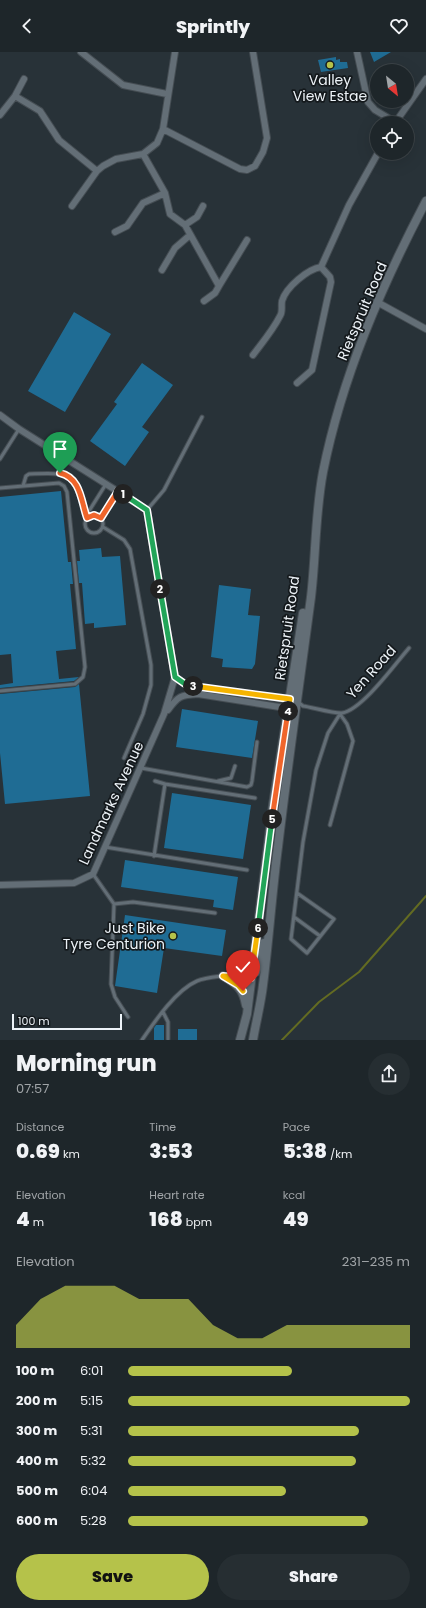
<!DOCTYPE html>
<meta charset="utf-8">
<style>
:root{--surface:#1e262a;--page:#262e32;--text:#f1f3f6;--muted:#a1a5a8;--line:#3c4347;--accent:#b5c24a}
body{margin:0;font-family:Poppins,sans-serif;background:var(--page);color:var(--text);height:100vh;display:flex;flex-direction:column;font-size:15px;white-space:nowrap}
*{box-sizing:border-box;margin:0}
p{font-size:13px;color:var(--muted)}
.icon{flex:none;width:22px;height:22px;fill:none;stroke:currentColor;stroke-width:2;stroke-linecap:round;stroke-linejoin:round}
.map{position:relative;height:988px;overflow:hidden}
.drawer{display:flex;flex-direction:column;background:var(--surface);flex:1}
.drawer>*{flex:none}
.needle{width:26px;rotate:150deg}
.controls{position:absolute;left:370px;top:12px;display:grid;gap:8px}
.controls a{display:grid;place-items:center;width:44px;height:44px;border-radius:50%;background:var(--surface);box-shadow:0 4px 16px #0002,0 0 0 1px var(--line);font-size:20px}
.scale{position:absolute;left:12px;bottom:10px;width:110px;box-sizing:border-box;padding-left:4px;border:2px solid #edf3f8;border-top:0;font-size:11px;line-height:14px;white-space:nowrap;color:#edf3f8;-webkit-text-stroke:3px #14191c;paint-order:stroke}
.pin{position:absolute;display:grid;place-items:center;width:34px;height:34px;color:#fff;margin:-41px -17px;border-radius:50% 50% 50% 0;rotate:-45deg;box-shadow:0 0 4px #0007}
.pin .icon{rotate:45deg}
.km{position:absolute;width:20px;height:20px;margin:-10px;border-radius:50%;background:#222;color:#fff;font-size:11px;line-height:20px;text-align:center}
.round{display:grid;place-items:center;flex:none;width:42px;height:42px;border-radius:21px;background:var(--page)}
.overview{display:flex;align-items:center;justify-content:space-between;height:68px;padding:0 16px}
h1{font-size:22px;font-weight:800;line-height:30px}
.stats{display:grid;grid-template-columns:repeat(3,1fr);gap:6px;height:68px;padding:4px 16px}
.stats div{display:grid;align-content:center}
.stats b{font-size:20px;font-weight:800}
.stats small{font-size:11px;font-weight:400}
.stats p{font-size:11px}
.chart{height:112px;padding:8px 16px}
.chart p{display:flex;justify-content:space-between}
.chart svg{width:100%;height:72px;margin-top:4px;fill:var(--accent);opacity:.7}
.button{display:flex;gap:8px;margin-top:auto;padding:8px 16px}
.button a{flex:1;height:46px;border-radius:24px;background:var(--accent);color:#111;font-size:16px;font-weight:800;line-height:46px;text-align:center}
.button a+a{background:var(--page);color:var(--text)}
ul{padding:0 16px;list-style:none;font-size:13px}
li{display:grid;grid-template-columns:64px 48px 1fr;align-items:center;height:30px}
li i{height:10px;border-radius:5px;background:var(--accent)}
header{display:flex;justify-content:space-between;align-items:center;height:52px;padding:0 16px;background:var(--surface);font-size:18px;font-weight:800}
.map>svg:first-child{display:block}
.lines{fill:none;stroke-linecap:round;stroke-linejoin:round}
.stream{stroke:#636b22;stroke-width:2}
.building{fill:#1f6c94}
.lane-casing{stroke:#454d53;stroke-width:5}
.street-casing{stroke:#454d53;stroke-width:8}
.secondary-casing{stroke:#454d53;stroke-width:10}
.lane{stroke:#636e76;stroke-width:3}
.street{stroke:#636e76;stroke-width:6}
.secondary{stroke:#636e76;stroke-width:8}
.split-1-casing{stroke:#fff;stroke-width:8}
.split-2-casing{stroke:#fff;stroke-width:8}
.split-3-casing{stroke:#fff;stroke-width:8}
.split-4-casing{stroke:#fff;stroke-width:8}
.split-5-casing{stroke:#fff;stroke-width:8}
.split-6-casing{stroke:#fff;stroke-width:8}
.split-7-casing{stroke:#fff;stroke-width:8}
.split-1{stroke:#f0652b;stroke-width:5}
.split-2{stroke:#22a559;stroke-width:5}
.split-3{stroke:#22a559;stroke-width:5}
.split-4{stroke:#f5b400;stroke-width:5}
.split-5{stroke:#f0652b;stroke-width:5}
.split-6{stroke:#22a559;stroke-width:5}
.split-7{stroke:#f5b400;stroke-width:5}
.poi-dot{fill:#b5c24a;stroke:#14191c;stroke-width:1.5}
.labels{text-anchor:middle;stroke-width:3.5;stroke-linejoin:round;paint-order:stroke}
.poi-label{font-size:14px;fill:#edf3f8;stroke:#14191c}
.street-label{font-size:14px;fill:#edf3f8;stroke:#14191c}
</style>
<header><svg class="icon" aria-label="back" viewBox="0 0 24 24"><path d="M15 5l-7 7 7 7"/></svg>Sprintly<svg class="icon" aria-label="heart" viewBox="0 0 24 24"><path d="M12 20l-8-8c-3-5 5-10 8-4 3-6 11-1 8 4z"/></svg></header>
<div class="map">
<svg width="426" height="988" viewBox="0 0 426 988">
<rect width="100%" height="100%" fill="#283238"/>
<g class="lines">
<path class="stream" d="M282,988L319,950L359,920L426,844"/>
</g>
<path class="building" d="M370,0H391L374,10Z
M336,5V8L340,7V10H347L348,16L321,20L318,8Z
M74,260L111,282L65,360L28,339Z
M142,311L173,333L142,375L149,380L125,414L90,389L117,352L114,350Z
M61,439L68,510H71L73,532H70L76,597L56,599L59,627L79,625L74,629L0,636V633L13,631L11,602L0,603V445Z
M101,496L102,505L120,504L126,573L94,576V571L85,572L82,531H79L77,509H80L79,498Z
M219,533L251,537L248,563L260,564L255,612L252,617L222,615L223,607L211,605Z
M79,632L90,744L5,752L0,701V642L75,635Z
M182,657L258,669L252,706L176,695Z
M172,741L251,753L243,807L164,796Z
M125,808L238,825L233,858L213,855L214,848L121,835Z
M125,863L226,878L222,904L164,896L157,941L115,934Z
M156,973H164V988H154V976Z
M178,977H197V988H178Z"/>
<g class="lines">
<g class="lane-casing">
<path id="lane" d="M0,407L19,377
M23,434L26,424L29,422C78,420 72,422 87,466
M0,436L59,431L64,434L67,440L85,615L83,625L75,632L0,639
M147,458L164,438L202,365
M85 472a9 9 0 1 1 18 0a9 9 0 1 1-18 0Z
M88,465L89,459L106,432
M101,466L118,439
M103,475L124,488L130,497L151,613V633L143,662L124,706
M298,650L303,654C311,655 335,662 342,661C362,658 395,612 409,596
M141,716L247,735L251,733L252,729L257,690
M218,729L231,726L235,714
M165,732L255,746
M105,795L247,818
M154,804L165,732L155,729
M93,822L114,852L133,850L215,861
M297,841L334,867L307,901L291,887L303,790L316,718L328,681L340,662L347,672L353,689L330,773
M114,852L111,932L115,945L128,965
M294,865L320,884
M229,925L251,926
M163,960L168,970V987
M142,988C155,969 176,938 197,929C204,926 214,925 222,924"/>
</g>
<g class="street-casing">
<path id="street" d="M81,0L123,33L167,42
M357,0L368,50L375,58L395,70
M15,44L40,59L59,88L97,119
M0,63L15,44L24,27
M395,71L426,27
M163,77L240,117L247,118L255,114L263,100L267,86L253,0
M143,102L165,141L170,162L185,173L219,234L247,188
M72,154L97,119L103,114L116,107L143,102L157,91L163,77L175,0
M185,173L197,165L203,154
M115,180L127,174L143,151L165,141
M321,215L349,153L378,101
M162,218L175,196L190,183
M204,249L215,241L219,234
M377,250L426,277
M253,303C262,291 273,278 280,264C283,260 281,254 282,249C286,235 308,217 321,215L330,225L331,230L312,318L297,331
M0,363L19,377L147,458L175,625L164,662L93,822L74,831L0,833
M175,625L185,632L196,635L292,648
M168,658C178,644 181,643 198,642L292,657"/>
</g>
<g class="secondary-casing">
<path id="secondary" d="M256,920L264,891
M223,924C237,932 243,937 246,953
M240,988L247,962L273,753L303,561
M253,988C256,970 261,951 263,933C269,887 272,840 278,795C288,711 300,628 311,545C316,503 315,462 323,420C342,325 381,235 426,149"/>
</g>
<use href="#lane" class="lane"/>
<use href="#street" class="street"/>
<use href="#secondary" class="secondary"/>
</g>
<g class="lines">
<g class="split-1-casing">
<path id="split-1" d="M60,421C81,426 81,449 87,466L94,463L101,466L118,439L123,442"/>
</g>
<g class="split-2-casing">
<path id="split-2" d="M123,442L147,458L160,537"/>
</g>
<g class="split-3-casing">
<path id="split-3" d="M160,537L175,625L185,632L193,634"/>
</g>
<g class="split-4-casing">
<path id="split-4" d="M193,634L290,647L288,659"/>
</g>
<g class="split-5-casing">
<path id="split-5" d="M272,767L288,659"/>
</g>
<g class="split-6-casing">
<path id="split-6" d="M258,876L272,767"/>
</g>
<g class="split-7-casing">
<path id="split-7" d="M243,939L238,933L223,924L251,926L258,876"/>
</g>
<use href="#split-1" class="split-1"/>
<use href="#split-2" class="split-2"/>
<use href="#split-3" class="split-3"/>
<use href="#split-4" class="split-4"/>
<use href="#split-5" class="split-5"/>
<use href="#split-6" class="split-6"/>
<use href="#split-7" class="split-7"/>
</g>
<g class="poi-dot">
<circle cx="330" cy="13" r="4"/>
<circle cx="173" cy="884" r="4"/>
</g>
<g class="labels">
<g class="poi-label">
<text x="330" y="33">Valley<tspan x="330" dy="16">View Estae</tspan></text>
<text x="165" y="881" text-anchor="end">Just Bike<tspan x="165" dy="16">Tyre Centurion</tspan></text>
</g>
<g class="street-label">
<text transform="translate(362 259) rotate(-67)" y="5">Rietspruit Road</text>
<text transform="translate(287 576) rotate(-82)" y="5">Rietspruit Road</text>
<text transform="translate(371 620) rotate(-48)" y="5">Yen Road</text>
<text transform="translate(111 751) rotate(-65)" y="5">Landmarks Avenue</text>
</g>
</g>
</svg>
<div class="controls">
<a><svg class="needle" viewBox="-14 -14 28 28"><path d="M0-13l5 13h-10z" fill="#e53935"/><path d="M0 13l5-13h-10z" fill="#a1a5a8"/></svg></a>
<a><svg class="icon" aria-label="locate" viewBox="0 0 24 24"><circle cx="12" cy="12" r="6"/><path d="M12 2v4M12 18v4M2 12h4M18 12h4"/></svg></a>
</div>
<div class="scale">100 m</div>
<div class="pin" style="left:60px;top:421px;background:#1e9e55"><svg class="icon" aria-label="arrive" viewBox="0 0 24 24"><path d="M6 21V4h12l-3 4 3 4H6"/></svg></div>
<div class="pin" style="left:243px;top:939px;background:#d93025"><svg class="icon" aria-label="check" viewBox="0 0 24 24"><path d="M5 12l5 5 9-10"/></svg></div>
<b class="km" style="left:123px;top:442px">1</b>
<b class="km" style="left:160px;top:537px">2</b>
<b class="km" style="left:193px;top:634px">3</b>
<b class="km" style="left:288px;top:659px">4</b>
<b class="km" style="left:272px;top:767px">5</b>
<b class="km" style="left:258px;top:876px">6</b>
</div>
<section class="drawer">
<div class="overview"><div><h1>Morning run</h1><p>07:57</p></div><a class="round"><svg class="icon" aria-label="share" viewBox="0 0 24 24"><path d="M12 15V3M7 8l5-5 5 5M5 13v7h14v-7"/></svg></a></div>
<div class="stats">
<div><p>Distance</p><b>0.69<small> km</small></b></div>
<div><p>Time</p><b>3:53</b></div>
<div><p>Pace</p><b>5:38<small> /km</small></b></div>
</div>
<div class="stats">
<div><p>Elevation</p><b>4<small> m</small></b></div>
<div><p>Heart rate</p><b>168<small> bpm</small></b></div>
<div><p>kcal</p><b>49</b></div>
</div>
<div class="chart"><p><span>Elevation</span>231–235 m</p>
<svg viewBox="0 0 160 44" preserveAspectRatio="none"><path d="M0 44V30L10 14L20 6L30 6L40 6L50 14L60 14L70 14L80 30L90 38L100 38L110 30L120 30L130 30L140 30L150 30L160 30V44z"/></svg>
</div>
<ul>
<li><b>100 m</b>6:01<i style="width:58%"></i></li>
<li><b>200 m</b>5:15<i style="width:100%"></i></li>
<li><b>300 m</b>5:31<i style="width:82%"></i></li>
<li><b>400 m</b>5:32<i style="width:81%"></i></li>
<li><b>500 m</b>6:04<i style="width:56%"></i></li>
<li><b>600 m</b>5:28<i style="width:85%"></i></li>
</ul>
<div class="button"><a>Save</a><a>Share</a></div>
</section>
